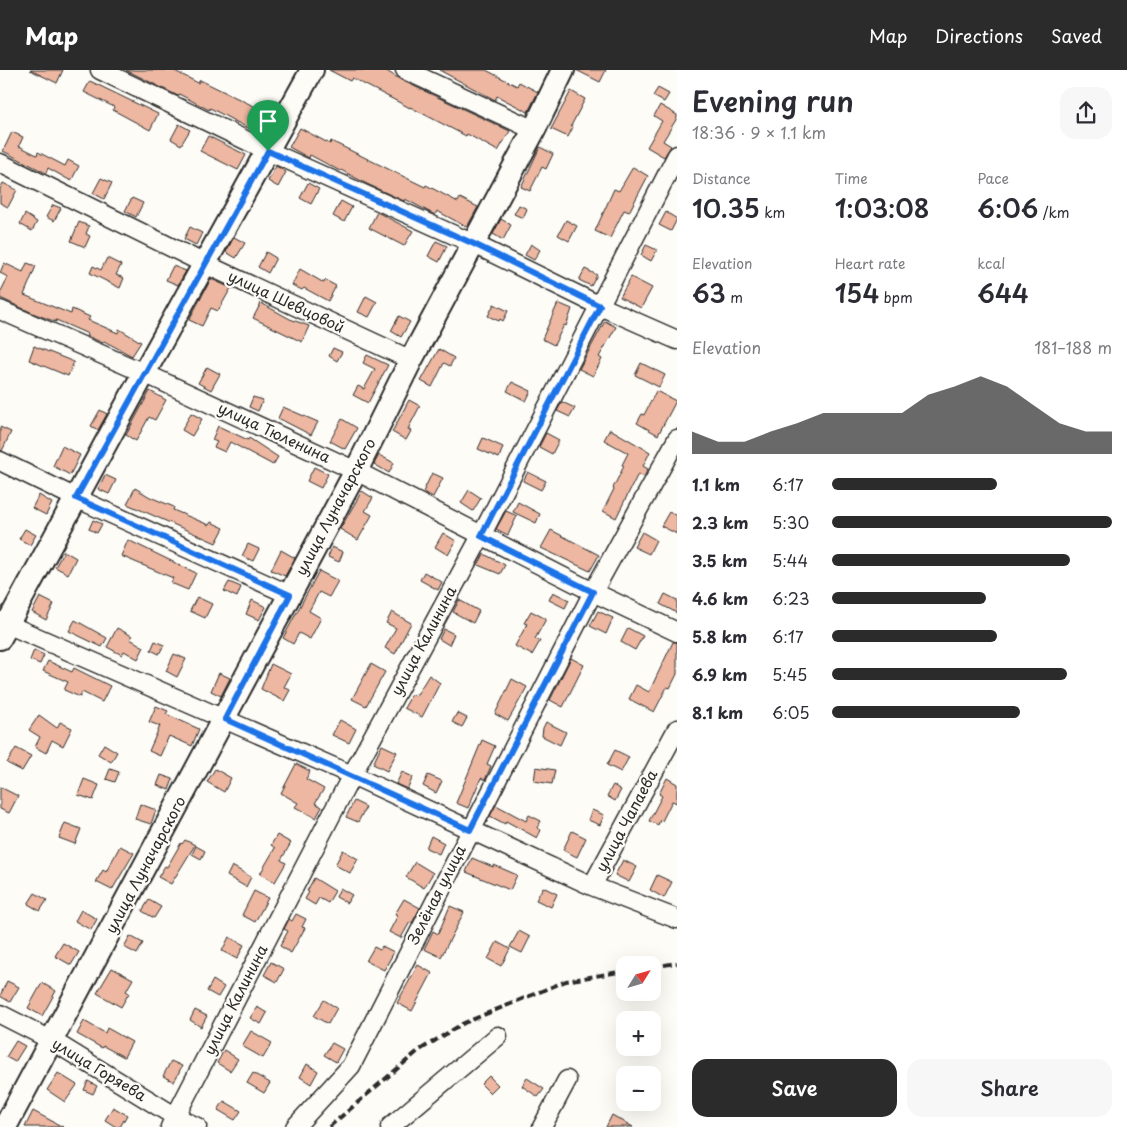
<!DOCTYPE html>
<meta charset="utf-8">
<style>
:root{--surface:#fff;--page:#f7f7f7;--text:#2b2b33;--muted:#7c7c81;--accent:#2b2b2b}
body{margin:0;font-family:"Playpen Sans",sans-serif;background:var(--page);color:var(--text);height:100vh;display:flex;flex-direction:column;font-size:19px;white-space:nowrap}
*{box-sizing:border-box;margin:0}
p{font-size:16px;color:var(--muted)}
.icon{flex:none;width:28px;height:28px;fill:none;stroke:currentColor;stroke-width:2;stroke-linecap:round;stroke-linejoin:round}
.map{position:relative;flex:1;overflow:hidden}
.side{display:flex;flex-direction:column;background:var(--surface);width:450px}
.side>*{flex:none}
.needle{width:32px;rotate:53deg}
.controls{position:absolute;left:616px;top:886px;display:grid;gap:10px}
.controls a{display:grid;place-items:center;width:45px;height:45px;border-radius:10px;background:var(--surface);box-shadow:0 5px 20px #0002;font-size:25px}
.pin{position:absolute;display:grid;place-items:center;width:42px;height:42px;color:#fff;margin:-51px -21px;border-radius:50% 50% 50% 0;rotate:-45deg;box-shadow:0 0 5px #0007}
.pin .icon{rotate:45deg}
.round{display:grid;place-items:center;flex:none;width:52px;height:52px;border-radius:15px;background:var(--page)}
.overview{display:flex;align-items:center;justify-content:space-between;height:85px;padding:0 15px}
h1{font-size:28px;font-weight:600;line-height:38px}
.figures{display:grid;grid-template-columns:repeat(3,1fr);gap:8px;height:85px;padding:5px 15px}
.figures div{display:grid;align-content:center}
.figures b{font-size:25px;font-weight:600}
.figures small{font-size:14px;font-weight:400}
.figures p{font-size:14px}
.chart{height:140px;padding:10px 15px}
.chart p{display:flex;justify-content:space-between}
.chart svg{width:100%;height:90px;margin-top:5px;fill:var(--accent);opacity:.7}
.cta{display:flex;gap:10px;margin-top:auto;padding:10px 15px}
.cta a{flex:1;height:58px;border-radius:15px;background:var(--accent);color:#fff;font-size:20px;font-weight:600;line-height:58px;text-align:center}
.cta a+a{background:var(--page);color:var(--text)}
ul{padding:0 15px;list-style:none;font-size:16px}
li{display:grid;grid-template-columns:80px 60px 1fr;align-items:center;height:38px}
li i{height:12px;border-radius:6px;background:var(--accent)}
header{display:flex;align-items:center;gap:30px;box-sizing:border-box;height:70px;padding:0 25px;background:var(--accent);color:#fff}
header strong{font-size:24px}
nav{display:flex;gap:28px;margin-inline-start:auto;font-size:18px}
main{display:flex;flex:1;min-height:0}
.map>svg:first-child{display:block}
.building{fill:#edb7a1;stroke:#2b2b2b}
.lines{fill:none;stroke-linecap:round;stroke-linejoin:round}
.minor-casing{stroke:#2b2b2b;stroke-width:21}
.major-casing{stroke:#2b2b2b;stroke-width:26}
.minor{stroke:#fdfcf7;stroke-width:18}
.major{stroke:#fdfcf7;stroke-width:22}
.rail{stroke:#2b2b2b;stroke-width:4;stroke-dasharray:8 4;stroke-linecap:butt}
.route-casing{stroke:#fff;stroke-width:10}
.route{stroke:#1a73e8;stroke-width:6}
.labels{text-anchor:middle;stroke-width:4.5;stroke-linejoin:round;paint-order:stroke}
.street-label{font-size:15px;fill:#2b2b2b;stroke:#fdfcf7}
</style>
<header>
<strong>Map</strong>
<nav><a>Map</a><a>Directions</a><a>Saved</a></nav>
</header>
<main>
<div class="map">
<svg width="677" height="1057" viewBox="0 0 677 1057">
<rect width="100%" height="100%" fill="#fdfcf7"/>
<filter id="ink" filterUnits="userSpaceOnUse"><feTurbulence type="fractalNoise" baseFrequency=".02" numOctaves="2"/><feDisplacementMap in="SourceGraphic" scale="10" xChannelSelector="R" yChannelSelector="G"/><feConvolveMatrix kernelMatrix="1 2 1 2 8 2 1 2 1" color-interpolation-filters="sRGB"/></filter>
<g filter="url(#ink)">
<path class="building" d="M30,0H63L57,13Z
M126,0H173L198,13L200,10L272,45L261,65L210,38L209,40L179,24L178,26Z
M329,0H385L401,10L510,61L498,81L467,64L466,66L410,37V38L352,8L350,11Z
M439,0H486L517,16L519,12L538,22L528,42L497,26L495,30Z
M576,0H606L600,12Z
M90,11L158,44L150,60L113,40L114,37L84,22Z
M658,18L669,24L664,32L653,26Z
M571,21L585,29L571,56L573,57L568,67L551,59Z
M660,35L677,45V48L663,71L671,76L664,87L647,77L662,51L654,46Z
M179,54L190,60L181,75L171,69Z
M300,58L330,74L331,71L425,117L426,115L458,132L460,128L478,137L467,157L437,141L435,145L405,129L404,131L367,114L341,100L340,101L310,85L309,88L289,77Z
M12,62L23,67L19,76L37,85L38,82L65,96L68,90L79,96L71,111L48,98L46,103L3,81Z
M208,66L246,85L238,100L200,81Z
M540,77L553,84L546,99L542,97L530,121L521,117Z
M276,96L286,102L278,117L268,111Z
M633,97L648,106L629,142L624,140L610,168L595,161L614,119L619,121Z
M101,108L112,113L104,129L93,123Z
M3,113L17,120L8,137L0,133V119Z
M308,113L319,119L311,134L300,128Z
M132,128L143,133L136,147L125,141Z
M341,131L352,137L344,152L333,146Z
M53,135L61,138L54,151L46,147Z
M519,135L527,139L523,148L514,144Z
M377,142L413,161L404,176L369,158Z
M666,142L677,149L671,161L659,155Z
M25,144L37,152L32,161L20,154Z
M501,149L511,155L503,170L493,164Z
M566,150L577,156L569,171L558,165Z
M79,152L89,156L86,164L90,166L85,177L71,171Z
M190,157L202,163L196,175L184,169Z
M234,167L245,173L236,188L226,182Z
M436,171L447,176L439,192L428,186Z
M531,174L540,180L534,190L525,185Z
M646,175L657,180L651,191L641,185Z
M266,182L276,188L268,203L258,197Z
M107,188L121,195L116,205L124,208L120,218L90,203L93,196L101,200Z
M4,193L23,202L27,193L36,196L24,225L71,244L72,239L90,247L88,250L118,263L119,259L141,272L132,286L104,271L103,273L87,266L88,264L56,250V252L35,244L0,228V223L8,207L0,203Z
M173,196L186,201L178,215L166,210Z
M300,199L324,213L325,210L336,216L328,231L304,218L302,220L292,215Z
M585,199L597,205L591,216L579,210Z
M631,207L652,218L641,238L620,227Z
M211,209L231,218L218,241L211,238L202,256L189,250Z
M366,226L377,232L369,247L358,242Z
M261,233L290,249L309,256L302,272L253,248Z
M558,233L572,239L566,256L564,255L554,275L542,269Z
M494,234L508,241L503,251L500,249L499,251L488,246Z
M399,246L410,252L401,267L391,261Z
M605,251L616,257L599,287L602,289L593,306L579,299Z
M34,276L74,292L68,306L29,290Z
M333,278L342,282L337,291L329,286Z
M439,279L454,288L450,296L444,293L432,317L421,311Z
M367,285L388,295L368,333L353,325L358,316L364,319L375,299L363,293Z
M641,293L665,305L659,317L635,305Z
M207,297L220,304L211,320L198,313Z
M512,312L531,321L526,331L507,321Z
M150,321L166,330L155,350L149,347L136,371L126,365Z
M656,321L676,331L658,365L637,353L642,344L644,345Z
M253,327L263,330L258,341L249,337Z
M409,330L420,336L408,359L411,361L406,370L392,362Z
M562,332L575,338L570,347L557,341Z
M283,337L318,352L311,365L278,348Z
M100,340L107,344L98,360L91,356Z
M191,343L202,349L192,366L182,360Z
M342,349L357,358L345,379L330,371Z
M218,356L248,370L249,368L278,387L273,395L230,372L225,382L214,377L217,372L212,370Z
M0,357L11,362L2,381L0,380Z
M610,359L650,382L643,396L648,399L644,407L638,404L616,448L603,441L614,419L613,418L624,396L622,395L628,383L604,370Z
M546,363L559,370L552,384L539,377Z
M483,368L503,377L499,388L478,379Z
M62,376L80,385L70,405L53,396Z
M379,385L394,393L389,403L374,394Z
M314,397L328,404L321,418L307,411Z
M528,402L546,411L541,420L523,411Z
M432,403L443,408L433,427L423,422Z
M105,405L116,410L109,424L98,419Z
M135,418L150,427L174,437L173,440L209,455L211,452L224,458L216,473L127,434Z
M469,420L481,428L473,441L461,433Z
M362,421L373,428L365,441L372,445L358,470L340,459Z
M39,425L52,433L46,445L32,438Z
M518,432L540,444L536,453L513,442Z
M506,441L517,446L508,465L496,459Z
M669,442L677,446V464L661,456Z
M93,450L102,454L97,463L89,459Z
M25,459L36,465L30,475L19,469Z
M551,460L599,485L590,501L541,478Z
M642,462L656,470L649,484L634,477Z
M443,463L456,471L448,485L435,477Z
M128,470L196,503L188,520L171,513L173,508L121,486Z
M248,474L259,479L253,491L242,486Z
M332,477L343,482L339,492L328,487Z
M281,480L295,488L285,506L271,500Z
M64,481L76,488L68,504L55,497Z
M484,484L505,495L500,504L478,495Z
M319,501L338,511L329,527L319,522L309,541L321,548L310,569L299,563L293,574L283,568Z
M424,502L442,512L438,520L420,510Z
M229,512L241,517L237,527L224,521Z
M553,522L569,530L565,538L549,530Z
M665,524L677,530V543L660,534Z
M40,527L54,534L46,550L32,542Z
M197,527L212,534L205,548L190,541Z
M252,530L266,537L259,550L246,544Z
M459,530L479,541L473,553L453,542Z
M531,541L546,549L535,569L540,571L532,585L515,576L527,554L524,553Z
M598,541L613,548L606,564L590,556Z
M392,542L411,553L395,584L385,578L396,558L386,553Z
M75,550L107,568L102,577L69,561Z
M117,558L132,566L130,569L144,577L138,589L124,581L122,585L107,577Z
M628,558L643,566L635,580L621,572Z
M444,559L454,564L449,575L439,569Z
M155,571L164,575L159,584L151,580Z
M673,572H677V604L670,618L667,617L654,642L629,629L636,615L649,622Z
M34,580L44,585L40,594L30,590Z
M174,584L186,589L177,607L166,601Z
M571,588L584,595L563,637L550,630Z
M48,591L72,602L74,598L110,616L102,632L82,622L80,627L64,620L68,612L43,601Z
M271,594L291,604L284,617L290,620L284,631L261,619Z
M371,594L385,602L366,636L352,629Z
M219,603L230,608L221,626L211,621Z
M429,605L440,613L422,647L404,638L412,624L416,626Z
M512,609L527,617L508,651L495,644Z
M156,636L168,641L166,644L199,659L192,676L169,666L160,686L149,681L160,656L149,652Z
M457,643L467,648L462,657L452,652Z
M39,645L57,658L60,652L72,658L63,676L52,670L46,683L35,677L40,667L29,660Z
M340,650L356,659L349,673L332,665Z
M546,652L566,662L560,675L542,666L543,658Z
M482,670L495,676L487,694L491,696L485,710L481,708L468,738L456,733Z
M104,674L117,682L111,692L98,684Z
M382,675L397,682L387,701L373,694Z
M16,678L31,686L22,701L7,693Z
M615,680L629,687L621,702L607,695Z
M296,694L310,701L306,709L324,719L315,733L322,737L316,748L295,737L298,733L281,723Z
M536,697L555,700L552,714L534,711Z
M110,699L119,702L115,712L106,709Z
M215,699L231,708L224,722L207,712Z
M402,702L413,707L407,719L396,714Z
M161,705L173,709L169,720L157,715Z
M428,705L442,711L436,723L423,716Z
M667,708L677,714V733L672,731L662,751L660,750L658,755L649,751L662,726L659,724Z
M84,709L99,715L93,730L78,725Z
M613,715L621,720L615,731L607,726Z
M0,717L18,726L9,743L0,739Z
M354,731L366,737L358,752L346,747Z
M140,734L156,740L151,754L135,749Z
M496,735L526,751L529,745L541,751L537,758L541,760L537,768L506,751L505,754L490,746Z
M592,740L604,745L600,755L588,750Z
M65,753L81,759L75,774L59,768Z
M572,761L586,768L577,787L563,780Z
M277,765L291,773L281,790L286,793L275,812L260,804L275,778L271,775Z
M431,766L444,773L439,784L426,778Z
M185,770L195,775L171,814L158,807L165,796L167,797L181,773L182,774Z
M120,776L134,783L112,820L96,812L103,800L106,802Z
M196,776L205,781L201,789L192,784Z
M343,780L358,789L350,803L335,795Z
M472,788L493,797L494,795L517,805L510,820L466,802Z
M623,790L637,797L629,812L615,805Z
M415,792L433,803L424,818L406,807Z
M232,796L251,807L246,817L227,806Z
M657,805L672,812L664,828L650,820Z
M314,808L335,821L328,833L319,828L315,835L305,829L309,822L307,821Z
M543,817L557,824L551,837L536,830Z
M340,818L352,825L347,833L336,827Z
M254,821L268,828L255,852L242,845Z
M35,823L47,830L40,841L28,834Z
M404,829L420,838L412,853L410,852L401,868L389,862L398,845L395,844Z
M149,830L161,837L154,848L142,841Z
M450,836L464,842L441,887L424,879L433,861L438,864Z
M81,840L97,849L91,860L75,851Z
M296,844L306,849L302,857L305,858L291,883L280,876L288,861L284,859L289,849L292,851Z
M519,861L530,867L522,883L510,877Z
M130,866L143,873L137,884L124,877Z
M229,867L244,875L237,889L222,881Z
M497,872L510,879L501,896L488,889Z
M63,873L79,882L71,895L55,886Z
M382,876L394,882L384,900L366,891L374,877L380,880Z
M271,892L284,899L277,912L264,905Z
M418,895L432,903L412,941L397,933Z
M112,898L133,909L126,921L129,923L121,937L97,923Z
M213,910L224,917L218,927L207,921Z
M7,911L19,917L10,932L0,926Z
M42,913L56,921L42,946L28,938Z
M324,930L337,938L328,954L314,946Z
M257,937L267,943L261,954L250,948Z
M195,940L207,946L201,957L190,950Z
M84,951L105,963L107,958L132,972L124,987L103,976L102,978L77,964Z
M251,961L272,973L263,988L242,976Z
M16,971L25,976L15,992L6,987Z
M332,973L343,979L336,992L324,985Z
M224,980L238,989L230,1001L217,993Z
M171,991L182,996L174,1012L163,1006Z
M307,994L318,1001L311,1014L300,1007Z
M58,1003L77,1015L65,1032L47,1020Z
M253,1003L270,1013L264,1023L247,1013Z
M489,1006L498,1015L490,1023L481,1014Z
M527,1008L544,1019L538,1027L522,1016Z
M88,1011L97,1016L93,1024L84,1020Z
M224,1031L241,1041L235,1050L218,1040Z
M113,1037L127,1045L120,1057H116L105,1050Z
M33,1041L63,1057H25Z
M612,1045L633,1057H606Z"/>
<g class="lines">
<g class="minor-casing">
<path id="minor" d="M100,0L268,81L474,174L600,236L677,270
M405,0L534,60
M0,93L205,194L411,290
M0,240L144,303L356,401L593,522L677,562
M0,391L76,428L290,525
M0,551L352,705L592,816L677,849
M592,816L677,659
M0,944L51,970L176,1047L197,1057
M170,1057L352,705L481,466L677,85
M295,1057L351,996L593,522L677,369
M390,1057L498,966
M542,1057L567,1010"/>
</g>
<g class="major-casing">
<path id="major" d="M0,568L144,303L312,0
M5,1057L356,401L411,290L534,60L563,0"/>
</g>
<use href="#minor" class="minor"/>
<use href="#major" class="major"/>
<path class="rail" d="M652,897L677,893
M329,1057L418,981L464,953L566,911L625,901"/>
</g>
</g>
<g class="lines" filter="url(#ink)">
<g class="route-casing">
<path id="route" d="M268,81L474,174L600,236L481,466L593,522L470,760L225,649L290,525L76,428Z"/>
</g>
<use href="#route" class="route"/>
</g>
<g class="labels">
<g class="street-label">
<text transform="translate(286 232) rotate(25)" y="5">улица Шевцовой</text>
<text transform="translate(274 363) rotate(25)" y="5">улица Тюленина</text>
<text transform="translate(336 437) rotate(-62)" y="5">улица Луначарского</text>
<text transform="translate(424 571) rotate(-62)" y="5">улица Калинина</text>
<text transform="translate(627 751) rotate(-62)" y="5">улица Чапаева</text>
<text transform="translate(146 795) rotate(-62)" y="5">улица Луначарского</text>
<text transform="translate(437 825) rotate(-63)" y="5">Зелёная улица</text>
<text transform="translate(236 930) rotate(-63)" y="5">улица Калинина</text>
<text transform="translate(99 1000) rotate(31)" y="5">улица Горяева</text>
</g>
</g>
</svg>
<div class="controls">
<a><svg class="needle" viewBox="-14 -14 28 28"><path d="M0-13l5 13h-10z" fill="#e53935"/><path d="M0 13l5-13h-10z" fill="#7c7c81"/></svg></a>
<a>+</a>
<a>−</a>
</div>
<div class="pin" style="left:268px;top:81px;background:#1e9e55"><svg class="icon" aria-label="arrive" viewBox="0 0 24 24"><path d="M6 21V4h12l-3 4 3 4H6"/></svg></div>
</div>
<section class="side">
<div class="overview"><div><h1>Evening run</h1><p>18:36 · 9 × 1.1 km</p></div><a class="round"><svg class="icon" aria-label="share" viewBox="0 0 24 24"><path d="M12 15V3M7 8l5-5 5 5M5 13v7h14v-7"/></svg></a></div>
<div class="figures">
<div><p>Distance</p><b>10.35<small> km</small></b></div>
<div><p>Time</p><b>1:03:08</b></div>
<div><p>Pace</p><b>6:06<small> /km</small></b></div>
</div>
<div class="figures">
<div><p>Elevation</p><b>63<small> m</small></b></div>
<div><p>Heart rate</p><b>154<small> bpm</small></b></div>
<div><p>kcal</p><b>644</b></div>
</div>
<div class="chart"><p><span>Elevation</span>181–188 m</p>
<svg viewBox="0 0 160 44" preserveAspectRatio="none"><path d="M0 44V33L10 38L20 38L30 33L40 29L50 24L60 24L70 24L80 24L90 15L100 11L110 6L120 11L130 20L140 29L150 33L160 33V44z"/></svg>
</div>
<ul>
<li><b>1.1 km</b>6:17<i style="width:59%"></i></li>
<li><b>2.3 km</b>5:30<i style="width:100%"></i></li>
<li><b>3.5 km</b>5:44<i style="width:85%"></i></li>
<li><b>4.6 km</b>6:23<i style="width:55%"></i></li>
<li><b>5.8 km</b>6:17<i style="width:59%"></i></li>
<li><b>6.9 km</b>5:45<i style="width:84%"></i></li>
<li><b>8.1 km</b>6:05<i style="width:67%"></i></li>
</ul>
<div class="cta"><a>Save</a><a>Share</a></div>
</section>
</main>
